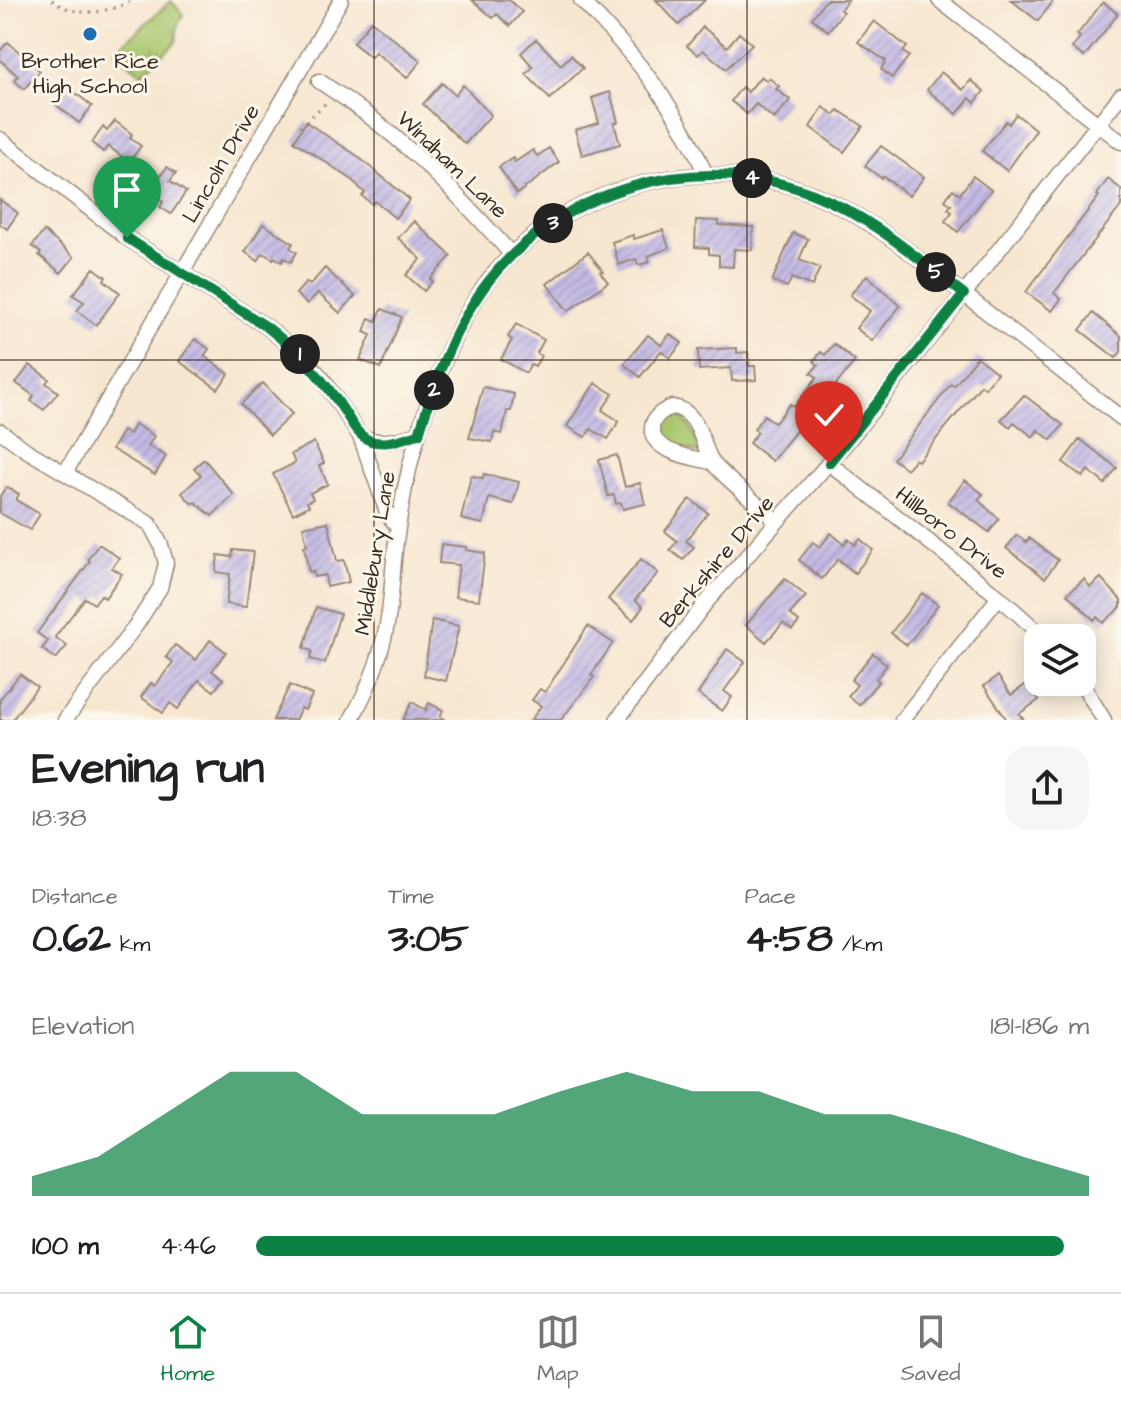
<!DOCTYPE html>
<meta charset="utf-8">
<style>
:root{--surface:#fff;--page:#f6f6f6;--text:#202124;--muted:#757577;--line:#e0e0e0;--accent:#0b8043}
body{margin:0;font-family:"Architects Daughter",sans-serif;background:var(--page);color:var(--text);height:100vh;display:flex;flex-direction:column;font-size:30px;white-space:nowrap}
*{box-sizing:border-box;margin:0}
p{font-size:26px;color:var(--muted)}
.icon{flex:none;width:44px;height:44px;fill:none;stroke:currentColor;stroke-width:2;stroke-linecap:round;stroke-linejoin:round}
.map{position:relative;height:720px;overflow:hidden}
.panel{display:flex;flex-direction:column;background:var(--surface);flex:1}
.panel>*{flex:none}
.fabs{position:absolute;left:1024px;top:624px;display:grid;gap:16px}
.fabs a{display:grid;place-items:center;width:72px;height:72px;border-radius:16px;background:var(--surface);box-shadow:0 4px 20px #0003;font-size:40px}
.pin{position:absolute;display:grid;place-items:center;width:68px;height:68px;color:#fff;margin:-82px -34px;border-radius:50% 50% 50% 0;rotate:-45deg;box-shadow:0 0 8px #0007}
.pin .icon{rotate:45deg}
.km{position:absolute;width:40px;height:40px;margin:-20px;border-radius:50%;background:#222;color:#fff;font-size:22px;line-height:40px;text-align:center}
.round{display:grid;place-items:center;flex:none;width:84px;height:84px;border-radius:24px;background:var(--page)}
.head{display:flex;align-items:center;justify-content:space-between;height:136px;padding:0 32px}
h1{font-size:44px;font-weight:800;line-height:60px}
.figures{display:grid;grid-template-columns:repeat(3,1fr);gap:12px;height:136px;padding:8px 32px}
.figures div{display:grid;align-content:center}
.figures b{font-size:40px;font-weight:800}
.figures small{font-size:22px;font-weight:400}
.figures p{font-size:22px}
.chart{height:224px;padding:16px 32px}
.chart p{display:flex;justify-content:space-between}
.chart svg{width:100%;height:144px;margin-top:8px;fill:var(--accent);opacity:.7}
ul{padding:0 32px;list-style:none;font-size:26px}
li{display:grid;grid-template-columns:128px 96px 1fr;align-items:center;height:60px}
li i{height:20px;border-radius:10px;background:var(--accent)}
.tabs{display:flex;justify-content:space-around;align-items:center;height:112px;border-top:2px solid var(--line);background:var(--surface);font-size:22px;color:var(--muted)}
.tabs a{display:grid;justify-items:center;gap:4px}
.tabs .on{color:var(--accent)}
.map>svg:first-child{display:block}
.grass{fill:#aac76e;stroke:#727846;stroke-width:2}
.park{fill:url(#park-tufts);stroke:#727846;stroke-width:2}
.building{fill:url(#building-hatch)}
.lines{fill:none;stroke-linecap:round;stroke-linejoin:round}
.minor-casing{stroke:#987;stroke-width:17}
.path{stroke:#987;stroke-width:3;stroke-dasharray:2 6;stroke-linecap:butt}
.minor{stroke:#fff;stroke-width:14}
.route-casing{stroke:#fff;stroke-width:16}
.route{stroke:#0b8043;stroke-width:10}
.grid{fill:none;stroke:#3b2a1e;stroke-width:2;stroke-opacity:0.55}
.poi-dot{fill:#1f6fb2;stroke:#fbf7ec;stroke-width:3}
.labels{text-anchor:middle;stroke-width:6;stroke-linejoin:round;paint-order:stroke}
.poi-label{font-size:22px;fill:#3b2a1e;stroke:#fbf7ec}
.street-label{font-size:22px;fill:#3b2a1e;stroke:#fbf7ec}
</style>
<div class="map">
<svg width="1121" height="720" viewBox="0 0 1121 720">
<defs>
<pattern id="park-tufts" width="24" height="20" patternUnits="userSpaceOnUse" patternTransform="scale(2)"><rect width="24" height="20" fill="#aac76e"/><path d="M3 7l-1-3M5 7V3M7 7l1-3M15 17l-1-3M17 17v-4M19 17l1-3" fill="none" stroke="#8ca25a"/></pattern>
<pattern id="building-hatch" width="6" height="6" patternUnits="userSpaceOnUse" patternTransform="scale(2)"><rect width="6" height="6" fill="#c4bae4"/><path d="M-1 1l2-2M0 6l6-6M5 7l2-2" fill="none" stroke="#a9a0c3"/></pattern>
</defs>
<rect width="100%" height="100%" fill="#fbf7ec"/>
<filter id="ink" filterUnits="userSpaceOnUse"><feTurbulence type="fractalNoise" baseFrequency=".0125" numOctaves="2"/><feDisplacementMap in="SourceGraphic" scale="16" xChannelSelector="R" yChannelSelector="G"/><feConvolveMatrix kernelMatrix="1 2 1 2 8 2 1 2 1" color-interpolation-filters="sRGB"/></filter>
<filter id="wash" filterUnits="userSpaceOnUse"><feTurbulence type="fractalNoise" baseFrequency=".006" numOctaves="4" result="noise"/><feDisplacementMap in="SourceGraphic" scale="32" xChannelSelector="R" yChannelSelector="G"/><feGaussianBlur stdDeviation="1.8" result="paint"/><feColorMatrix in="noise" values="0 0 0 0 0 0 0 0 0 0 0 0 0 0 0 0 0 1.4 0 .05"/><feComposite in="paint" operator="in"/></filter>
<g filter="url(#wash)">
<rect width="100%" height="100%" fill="#f7e7d0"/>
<path class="grass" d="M669,413L679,414L689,425L701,451L699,453L666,442L659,435L658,424Z"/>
<path class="park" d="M171,1L184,15L178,24L176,42L142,74L116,52L118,48Z"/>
<g id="blocks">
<path class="building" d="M472,0H509L522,12L510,26L497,14L493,18Z
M656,0H705L679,25Z
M826,0H848L840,10L843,12L828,31L812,18Z
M1011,0H1054L1038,21Z
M1103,2L1118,14L1084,57L1072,48L1080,37L1077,35Z
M371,21L421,61L407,78L375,52L371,57L353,43Z
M874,21L907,47L903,52L909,56L892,78L881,69L886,61L858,42Z
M703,27L727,47L739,33L752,44L726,69L703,50L698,55L687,46Z
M536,39L561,65L571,55L583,68L550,99L526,74L533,67L521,53Z
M8,42L40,71L24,89L14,80L18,76L0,60V51Z
M941,72L963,90L971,80L984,91L975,103L970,98L957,114L927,90Z
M761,76L767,81L769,78L779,86L776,89L790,100L774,119L756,104L747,114L731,101L742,87L748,92Z
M442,83L455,95L463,85L491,115L465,144L423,104Z
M68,87L92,106L79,123L55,104Z
M610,92L618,122L614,123L620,144L582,155L575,130L599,123L592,98Z
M823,107L835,115L838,110L863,126L844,152L810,127Z
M1016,114L1036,130L1007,171L982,151L1006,121L1009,124Z
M115,121L132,134L130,138L141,146L129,162L108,146L103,152L92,143L103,127L107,131Z
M306,122L356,155L410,200L395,218L375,201L372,204L362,196L365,193L351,179L294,141Z
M881,146L924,177L909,196L883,176L881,178L865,166Z
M549,148L559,162L517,194L499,167L513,158L515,162L533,150L537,156Z
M167,167L176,173L170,181L186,192L171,214L160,207L163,202L138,185L150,168L160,176Z
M973,176L991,190L958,232L945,221L952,212L948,209L951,205L945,200L953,189L960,194Z
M1108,179L1121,189V206L1054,293L1061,299L1052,311L1026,292L1099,196L1097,195Z
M0,200L18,213L7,229L0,224Z
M696,220L719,221V225L753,227L752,250L734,249L733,267L719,266V255L709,254V248L695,247Z
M414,221L451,256L430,279L433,281L424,291L406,275L421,259L398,238Z
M263,224L293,243L290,248L297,252L291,262L284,258L282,262L274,257L273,259L263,253L258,261L245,252Z
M663,230L669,248L648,256L650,262L638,265L636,259L619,265L612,242L633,235L634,239Z
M44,231L74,257L61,273L39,255L41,253L32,246Z
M793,233L808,239L799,260L820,268L812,286L792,278L787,287L772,281Z
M588,252L603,271L600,272L608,282L568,311L547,284Z
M94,268L106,277L104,280L120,293L96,325L77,311L84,302L73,295Z
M325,268L355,296L340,313L318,293L307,304L296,294L306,282L310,285Z
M867,275L900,306L872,341L856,328L870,311L850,295Z
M382,309L402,317L381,368L360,360L371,335L364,332L369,318L376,321Z
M1093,313L1121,336V352L1116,358L1080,330Z
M516,324L544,340L537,353L541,356L535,366L531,364L526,373L501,359L512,340L508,337Z
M670,334L682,343L670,358L661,351L640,377L624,364L648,335L661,345Z
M195,339L209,349L204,356L229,374L218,389L179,361Z
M834,344L855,361L820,405L818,403L772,461L749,443L758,432L754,429L764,415L775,423L790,404L794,407L817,377L811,373L818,365L814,361L821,352L825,355Z
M737,348V353L748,352L749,366H755L756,380L732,381L731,368L699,370L698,350Z
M977,357L997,373L985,388L981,385L918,461L915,459L906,469L893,459L951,384L954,386Z
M30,365L49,379L46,383L58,392L44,410L31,401L34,396L16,383Z
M263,383L292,414L270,435L241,404Z
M595,383L613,394L602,410L619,421L608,439L591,429L585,437L567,426Z
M483,387L514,394L511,411H507L502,434L494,432L492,442L469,438Z
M1024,395L1063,425L1051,440L1038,430L1033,437L1014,422L1010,427L1001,420Z
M135,424L154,436L148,446L166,456L155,475L112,449L123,431L129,434Z
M1080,439L1117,468L1105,484L1088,470L1083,477L1063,462Z
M314,442L324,463L319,466L328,484L310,493L313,499L307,502L309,506L293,514L273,474L295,463L291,454Z
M617,455L625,487L640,483L645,504L623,509L621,503L616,504L614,495L608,496L599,460Z
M204,459L234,495L212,516L195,502L192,504L182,493L201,475L194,468Z
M484,474L519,482L513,504L489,498L483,524L461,519L471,476L483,478Z
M965,480L983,494L978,500L999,519L989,532L948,502Z
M6,487L19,494L16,500L40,514L30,530L0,513V496Z
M690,499L708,513L686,541L694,547L683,560L670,550L677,541L665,531Z
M328,522L337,561L344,560L349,582L327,587L325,575L314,577L313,571L309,572L304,546H307L303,527Z
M831,533L844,544L848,539L855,545L860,539L873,550L855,573L838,559L822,579L799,560L813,542L820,547Z
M1017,535L1026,542L1029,538L1058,560L1045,578L1006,548Z
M99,544L119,558L112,568L122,574L105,598L101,595L94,604L85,598L55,637L67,646L56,659L42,649L48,641L37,633L90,561L88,559Z
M441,544L467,547L466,550L485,553L479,600L455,597L459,565L439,563Z
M233,550L253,552L246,607L226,604L230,574L216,572L218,555L232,557Z
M641,559L658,573L635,600L643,607L633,620L608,599Z
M1101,578L1121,600V607L1103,623L1097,617L1094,620L1067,594L1084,579L1090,587Z
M785,579L806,596L790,614L799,622L792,630L783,623L766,642L746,625Z
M922,593L938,605L907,645L891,633Z
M316,607L340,614L325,663L310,659L312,651L304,648Z
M432,620L459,626L446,681L424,676Z
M588,626L613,643L591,675L594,677L561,720H531L541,706L532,700L540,689L545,692Z
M210,640L226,652L212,671L223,679L214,691L199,680L178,709L170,703L163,713L141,697L151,683L155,686L173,662L166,657L175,645L196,660Z
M727,649L745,662L724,691L732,697L722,711L698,694Z
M873,653L887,665L876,679L879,681L859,705L848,696L857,685L851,680Z
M20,674L37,687L12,720H0V699Z
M998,676L1011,695L1028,683L1039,700L1019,714L1024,720H1007L984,686Z
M290,685L312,695L305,710L301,708L295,720H273Z
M412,702L426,710L429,703L443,710L440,717L446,720H403Z"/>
</g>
</g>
<g filter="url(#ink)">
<use href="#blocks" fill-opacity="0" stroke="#987" stroke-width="2"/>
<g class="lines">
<g class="minor-casing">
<path id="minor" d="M581,0C630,49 679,110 706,175
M939,0L1121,142
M319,81C396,130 452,187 512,255
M0,139L127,238L267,327L302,356L322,378L360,436L388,515L398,527
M0,431L26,450L150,524L161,545L166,563L160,588L137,624L65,720
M360,436C382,446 397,440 419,434
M711,462C693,458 644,451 653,423C656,415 664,410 672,407C698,410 701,441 711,460C718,473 763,508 776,521
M829,463L999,597L1045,638
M65,473L341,0
M1081,682L1104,720
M351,720C370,686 384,650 389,612C393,584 393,556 398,528C404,486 414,444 428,404C445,357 464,308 497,270C574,183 705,151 813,194C864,214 907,250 950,283C1007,328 1064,373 1121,418
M617,720L704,605L848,441L1121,95
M902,720L999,597"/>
</g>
<path class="path" d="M52,0C76,19 108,13 133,0
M300,127L326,103"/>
<use href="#minor" class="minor"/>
</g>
</g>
<g class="lines" filter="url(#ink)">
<g class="route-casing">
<path id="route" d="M127,238L267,327C299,352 324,379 346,414C353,425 358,436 371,441C387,446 403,438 419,434C434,384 452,332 482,290C555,188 698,148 813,194C870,216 917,258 964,294L829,463"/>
</g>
<use href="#route" class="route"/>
</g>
<path class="grid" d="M374,0V720M747,0V720M0,360H1121"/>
<circle class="poi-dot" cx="90" cy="34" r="8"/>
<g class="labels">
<g class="poi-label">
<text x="90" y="68">Brother Rice<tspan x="90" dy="25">High School</tspan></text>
</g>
<g class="street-label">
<text transform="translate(220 163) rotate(-60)" y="8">Lincoln Drive</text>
<text transform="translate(453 164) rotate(44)" y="8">Windham Lane</text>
<text transform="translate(952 532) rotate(38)" y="8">Hillboro Drive</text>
<text transform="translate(374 553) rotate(-81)" y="8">Middlebury Lane</text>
<text transform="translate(716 561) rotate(-50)" y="8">Berkshire Drive</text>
</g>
</g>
</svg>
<div class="fabs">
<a><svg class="icon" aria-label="layers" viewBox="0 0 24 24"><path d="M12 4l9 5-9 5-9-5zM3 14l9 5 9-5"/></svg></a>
</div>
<div class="pin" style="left:127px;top:238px;background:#1e9e55"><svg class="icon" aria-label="arrive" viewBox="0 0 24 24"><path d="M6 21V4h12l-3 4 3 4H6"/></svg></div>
<div class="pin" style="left:829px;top:463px;background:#d93025"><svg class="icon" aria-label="check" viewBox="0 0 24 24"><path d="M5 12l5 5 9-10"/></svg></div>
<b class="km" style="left:300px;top:354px">1</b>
<b class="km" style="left:434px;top:390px">2</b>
<b class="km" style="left:553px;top:223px">3</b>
<b class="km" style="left:752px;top:178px">4</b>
<b class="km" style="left:936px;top:272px">5</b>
</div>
<section class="panel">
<div class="head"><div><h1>Evening run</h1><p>18:38</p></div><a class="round"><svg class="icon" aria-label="share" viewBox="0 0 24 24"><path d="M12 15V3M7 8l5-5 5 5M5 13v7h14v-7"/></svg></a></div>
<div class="figures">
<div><p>Distance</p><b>0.62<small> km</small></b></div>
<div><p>Time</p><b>3:05</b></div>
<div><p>Pace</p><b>4:58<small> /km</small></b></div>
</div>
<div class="chart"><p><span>Elevation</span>181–186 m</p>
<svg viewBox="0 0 160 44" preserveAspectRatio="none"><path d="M0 44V38L10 32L20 19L30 6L40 6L50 19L60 19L70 19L80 12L90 6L100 12L110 12L120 19L130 19L140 25L150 32L160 38V44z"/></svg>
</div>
<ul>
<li><b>100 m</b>4:46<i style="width:97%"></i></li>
</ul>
</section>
<nav class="tabs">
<a class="on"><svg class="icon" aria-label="home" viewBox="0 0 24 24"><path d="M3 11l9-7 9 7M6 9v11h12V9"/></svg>Home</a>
<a><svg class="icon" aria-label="map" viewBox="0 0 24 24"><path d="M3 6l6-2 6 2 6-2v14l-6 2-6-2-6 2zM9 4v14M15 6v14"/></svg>Map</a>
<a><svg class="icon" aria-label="saved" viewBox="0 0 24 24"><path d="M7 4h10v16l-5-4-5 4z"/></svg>Saved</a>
</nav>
